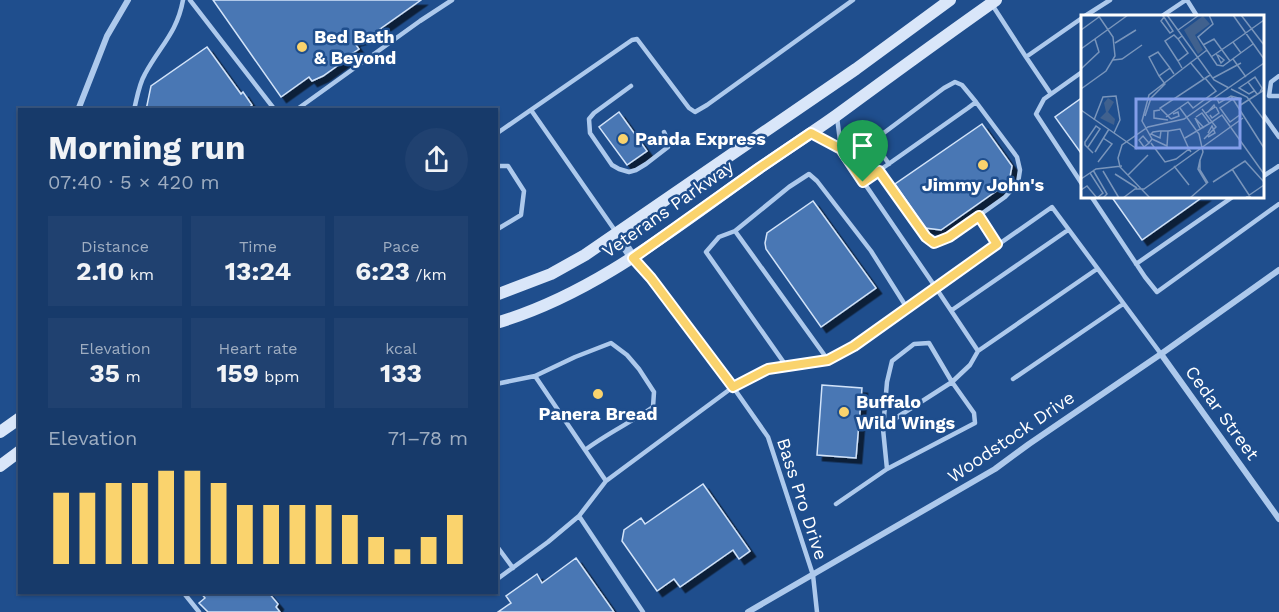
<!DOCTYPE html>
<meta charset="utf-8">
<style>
:root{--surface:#173a6a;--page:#204170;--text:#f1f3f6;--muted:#9eadc1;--line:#36547e;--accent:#fad36d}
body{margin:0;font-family:"Work Sans",sans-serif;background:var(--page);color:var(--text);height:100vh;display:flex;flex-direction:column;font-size:22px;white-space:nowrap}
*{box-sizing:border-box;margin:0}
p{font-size:20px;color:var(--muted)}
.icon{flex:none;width:33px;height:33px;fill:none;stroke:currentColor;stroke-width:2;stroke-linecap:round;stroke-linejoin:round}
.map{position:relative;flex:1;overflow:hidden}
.drawer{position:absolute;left:18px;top:108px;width:480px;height:486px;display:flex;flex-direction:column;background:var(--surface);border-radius:0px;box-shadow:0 2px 4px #0004,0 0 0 2px var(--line)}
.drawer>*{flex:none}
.pin{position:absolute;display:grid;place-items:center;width:51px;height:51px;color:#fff;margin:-62px -26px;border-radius:50% 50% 50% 0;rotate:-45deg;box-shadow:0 0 6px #0007}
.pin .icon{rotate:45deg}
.round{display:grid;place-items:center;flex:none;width:63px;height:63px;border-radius:32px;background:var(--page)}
.head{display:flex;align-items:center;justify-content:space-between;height:102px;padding:0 30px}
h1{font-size:33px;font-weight:700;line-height:45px}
.figures{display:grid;grid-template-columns:repeat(3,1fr);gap:9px;height:102px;padding:6px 30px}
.figures div{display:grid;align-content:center;border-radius:0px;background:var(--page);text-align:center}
.figures b{font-size:26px;font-weight:700}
.figures small{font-size:16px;font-weight:400}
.figures p{font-size:16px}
.chart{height:168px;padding:12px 30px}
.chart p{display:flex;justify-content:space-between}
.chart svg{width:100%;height:108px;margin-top:6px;stroke:var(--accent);stroke-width:6}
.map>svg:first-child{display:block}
.building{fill:#4877b4;stroke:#d2e3f9;stroke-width:1.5;filter:url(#shadow)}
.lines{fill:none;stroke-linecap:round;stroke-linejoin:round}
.service{stroke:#adc9ec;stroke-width:4.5}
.minor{stroke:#adc9ec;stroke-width:6}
.tertiary{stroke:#adc9ec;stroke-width:10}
.secondary{stroke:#d9e6f9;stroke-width:12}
.route-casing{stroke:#fff;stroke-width:12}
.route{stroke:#fad36d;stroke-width:8}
.poi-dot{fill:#fad36d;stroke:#1f4e8d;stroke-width:2}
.labels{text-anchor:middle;stroke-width:5;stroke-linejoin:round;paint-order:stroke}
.poi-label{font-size:18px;font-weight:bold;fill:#fff;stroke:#1f4e8d;text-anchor:start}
.street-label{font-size:18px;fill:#fff;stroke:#1f4e8d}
.inset-road{fill:none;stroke:#7995bb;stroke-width:1.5}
.view{fill:#839eea;fill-opacity:0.15;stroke:#839eea;stroke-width:3}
.inset-edge{fill:none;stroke:#fff;stroke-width:3}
</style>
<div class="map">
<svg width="1279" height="612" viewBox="0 0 1279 612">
<defs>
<filter id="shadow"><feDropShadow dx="5.5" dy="5.5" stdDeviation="0" flood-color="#0009"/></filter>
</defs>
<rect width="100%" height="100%" fill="#1f4e8d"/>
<path class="building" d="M213,0H421L370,36L353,41L359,49L353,53L354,54L323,76L312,81L309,77L281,97Z
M207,47L241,94L243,92L252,105L246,110H146L151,86Z
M1083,97V156L1055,117Z
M619,112L647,151L627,165L599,127Z
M982,124L1012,166L1009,182L941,230L925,228L895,184Z
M1111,196H1204L1142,240Z
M813,201L876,288L821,327L766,249L765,243L767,233Z
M822,385L862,388L856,458L817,455Z
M703,484L750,551L739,559L733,550L680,587L674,579L657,591L622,541L624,530L641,518L645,524Z
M576,558L614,612H498L511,603L506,596L537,574L542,583Z
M200,592H268L278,604L276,607L280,612H208L199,603L205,598Z"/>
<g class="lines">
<path class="service" d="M190,0L275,110
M1187,0L1197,16
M991,3L1026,57L1082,18
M1085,16L1110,0
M1162,16L1186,0
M1026,57L1051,94
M1082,72L1044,99L1036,114L1082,184
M1279,76L1271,82L1269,96H1279
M631,86L594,113L589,119L590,133L612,165L619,169L629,172L636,170L646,164L668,147L669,143L664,132
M134,110C137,98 139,84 145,74C160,46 177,33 183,0
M296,110L420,21L452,0
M531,110L616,232
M1262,113L1279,137
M837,117L841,149
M496,134L632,40L637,39L689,108L695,112L707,105L853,0
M496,166H508L524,191L521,215L496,230
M879,171L926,237L934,243L949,237L1005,197L1018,183L1020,170L1017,157L976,102
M1262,177L1279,166
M863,182L968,108L976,102L962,85L955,82L944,88L873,141L889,164
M1091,196L1145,277L1157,292L1279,204
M979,215L997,244
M735,231L789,187L809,174L817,181L871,251L907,308
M633,258L651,278L733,387L768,437L813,575L817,612
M1136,264L1234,196
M952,310L1068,230
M978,351L1097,269
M787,367L706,252L719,237L735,231L828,360
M535,376L575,357L611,343L627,355L639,369L654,392L653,407C630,423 606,434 585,450
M1013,379L1123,304
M496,384L535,376L606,481
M883,429L887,382L892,361L914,344L929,343L952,382L974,413L975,423L887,469
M836,504L887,469L883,429L899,416L952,382L970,365L978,351L936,288L1052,207L1161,354
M496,545L513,568
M496,580L548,542L579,516
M97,592H102
M183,592L199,612
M431,592H470
M643,612L579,516L606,481L733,387L768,369L828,360L854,347L936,288L841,149L813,134"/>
<path class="minor" d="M78,110L107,36L128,0
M1161,354L1279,519
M748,612L995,469L1029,444L1161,354L1279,270"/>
<path class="tertiary" d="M617,234L633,258"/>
<path class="secondary" d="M496,295L551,274L585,255L856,69L950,0
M496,323C592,295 671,231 751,174C779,154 809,135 837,115C890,76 942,38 996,0
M0,432L20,418
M0,466L20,451"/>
</g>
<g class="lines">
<g class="route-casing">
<path id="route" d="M811,133L841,149L863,182L879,171L926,237L934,243L949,237L979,216L997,244L854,346L828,360L768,369L733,387L651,278L633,258L758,169Z"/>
</g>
<use href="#route" class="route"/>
</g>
<g class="poi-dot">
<circle cx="302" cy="47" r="6"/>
<circle cx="623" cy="139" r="6"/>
<circle cx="983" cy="165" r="6"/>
<circle cx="598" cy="394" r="6"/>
<circle cx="844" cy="412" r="6"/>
</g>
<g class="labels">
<g class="poi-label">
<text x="314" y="43">Bed Bath<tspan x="314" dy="21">&amp; Beyond</tspan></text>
<text x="635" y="145">Panda Express</text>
<text x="983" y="191" text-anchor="middle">Jimmy John's</text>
<text x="856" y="408">Buffalo<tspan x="856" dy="21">Wild Wings</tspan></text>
<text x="598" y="420" text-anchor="middle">Panera Bread</text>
</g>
<g class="street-label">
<text transform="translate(668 209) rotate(-35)" y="6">Veterans Parkway</text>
<text transform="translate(1222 413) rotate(54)" y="6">Cedar Street</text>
<text transform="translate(1011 437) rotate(-34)" y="6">Woodstock Drive</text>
<text transform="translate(802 499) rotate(72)" y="6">Bass Pro Drive</text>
</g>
</g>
<g transform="translate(1081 15)">
<rect width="183" height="183" fill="#1f4e8d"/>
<path d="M122,1L129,9L114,20L122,35L117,39L103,15ZM27,83L33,87L27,97L34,104L33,110L19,103L25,97L23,88Z" fill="#40618e"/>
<path class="inset-road" d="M81,0L83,2L92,16L89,18L80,6L83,2M86,0L133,65L148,73M128,0L132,9L117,22L136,50L142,51L172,29M152,0L183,44M160,0L183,30M0,15L18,2M97,15L118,0M101,21L97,24L107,38L97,46L101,53M152,27L183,5M34,28L55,15M122,30L133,24L149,46M0,34L47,0M135,38L140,48L143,45L137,40M130,42L152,27L160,38M152,44L165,62M32,45L41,44L61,30M97,46L84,26L93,20L97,24M109,47L123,64M0,54L18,37L14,24M78,61L68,42L77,37L89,53M132,63L160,48M167,67L158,73L168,79L173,76M0,74L25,56L34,41L32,22L17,0M150,74L166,82L183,105M176,79L167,67L174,62L181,73L179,77M150,81L183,133M136,84L138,88L150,81L161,84M152,84L139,93L149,107L160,99M167,85L158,91L183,75M99,93L118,119L122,137L119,145M0,95L56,134M79,95L73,96V103L87,105M125,98L134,92L133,90L127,97M129,100L131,103L138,98L135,92M64,101L70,83L84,69L78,61L89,53L93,59M85,102L107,87L112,93L135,76L124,63M115,102L121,98L129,109M90,104L79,93L129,60M90,104L98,101L97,97L92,99M13,105L22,82L35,81L39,105L33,118M119,113L114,103L123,113M87,116L99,114L108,134M127,118L131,111L134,118L127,122M104,123L131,107L121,94M71,124L86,131L87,116H79L72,117L70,119L79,123L80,116M123,124L135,112L131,107L141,100L183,159M68,128L63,132L58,125L62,121L68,128L71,124L61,106L68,80L126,35M70,128L84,147L95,144L108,134L110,137M7,132L19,114L15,111L4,127V130L12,138M14,137L28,114M17,147L31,129L22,123M93,151L108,170M151,154L170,183M12,155L26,179L22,183M22,156L38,183M34,159L56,173M47,160L67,140M0,164L15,154L41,151M132,167L164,146L183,167M126,169L117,154L119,145V155L127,168M0,175L6,171L16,183L22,178L9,158M42,183L54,174H63L162,103M69,183L39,152L37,143L41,130L67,112L103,104L183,48M109,183L125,169M164,183L183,170"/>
<path class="view" d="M55,84H159V133H55Z"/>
<rect width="183" height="183" class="inset-edge"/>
</g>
</svg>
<div class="pin" style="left:863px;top:182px;background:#1e9e55"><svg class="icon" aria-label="arrive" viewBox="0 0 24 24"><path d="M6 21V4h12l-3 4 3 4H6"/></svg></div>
<section class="drawer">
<div class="head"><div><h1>Morning run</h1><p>07:40 · 5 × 420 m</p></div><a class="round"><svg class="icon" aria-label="share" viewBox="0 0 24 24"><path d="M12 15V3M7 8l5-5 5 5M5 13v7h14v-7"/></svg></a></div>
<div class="figures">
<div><p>Distance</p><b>2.10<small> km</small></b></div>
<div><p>Time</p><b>13:24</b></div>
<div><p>Pace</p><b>6:23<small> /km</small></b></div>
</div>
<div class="figures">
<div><p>Elevation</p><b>35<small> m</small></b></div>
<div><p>Heart rate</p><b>159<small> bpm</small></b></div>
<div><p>kcal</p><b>133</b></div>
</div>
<div class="chart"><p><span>Elevation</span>71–78 m</p>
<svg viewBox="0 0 160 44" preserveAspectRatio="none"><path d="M5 44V15M15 44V15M25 44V11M35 44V11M45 44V6M55 44V6M65 44V11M75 44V20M85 44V20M95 44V20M105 44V20M115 44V24M125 44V33M135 44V38M145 44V33M155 44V24"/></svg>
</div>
</section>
</div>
